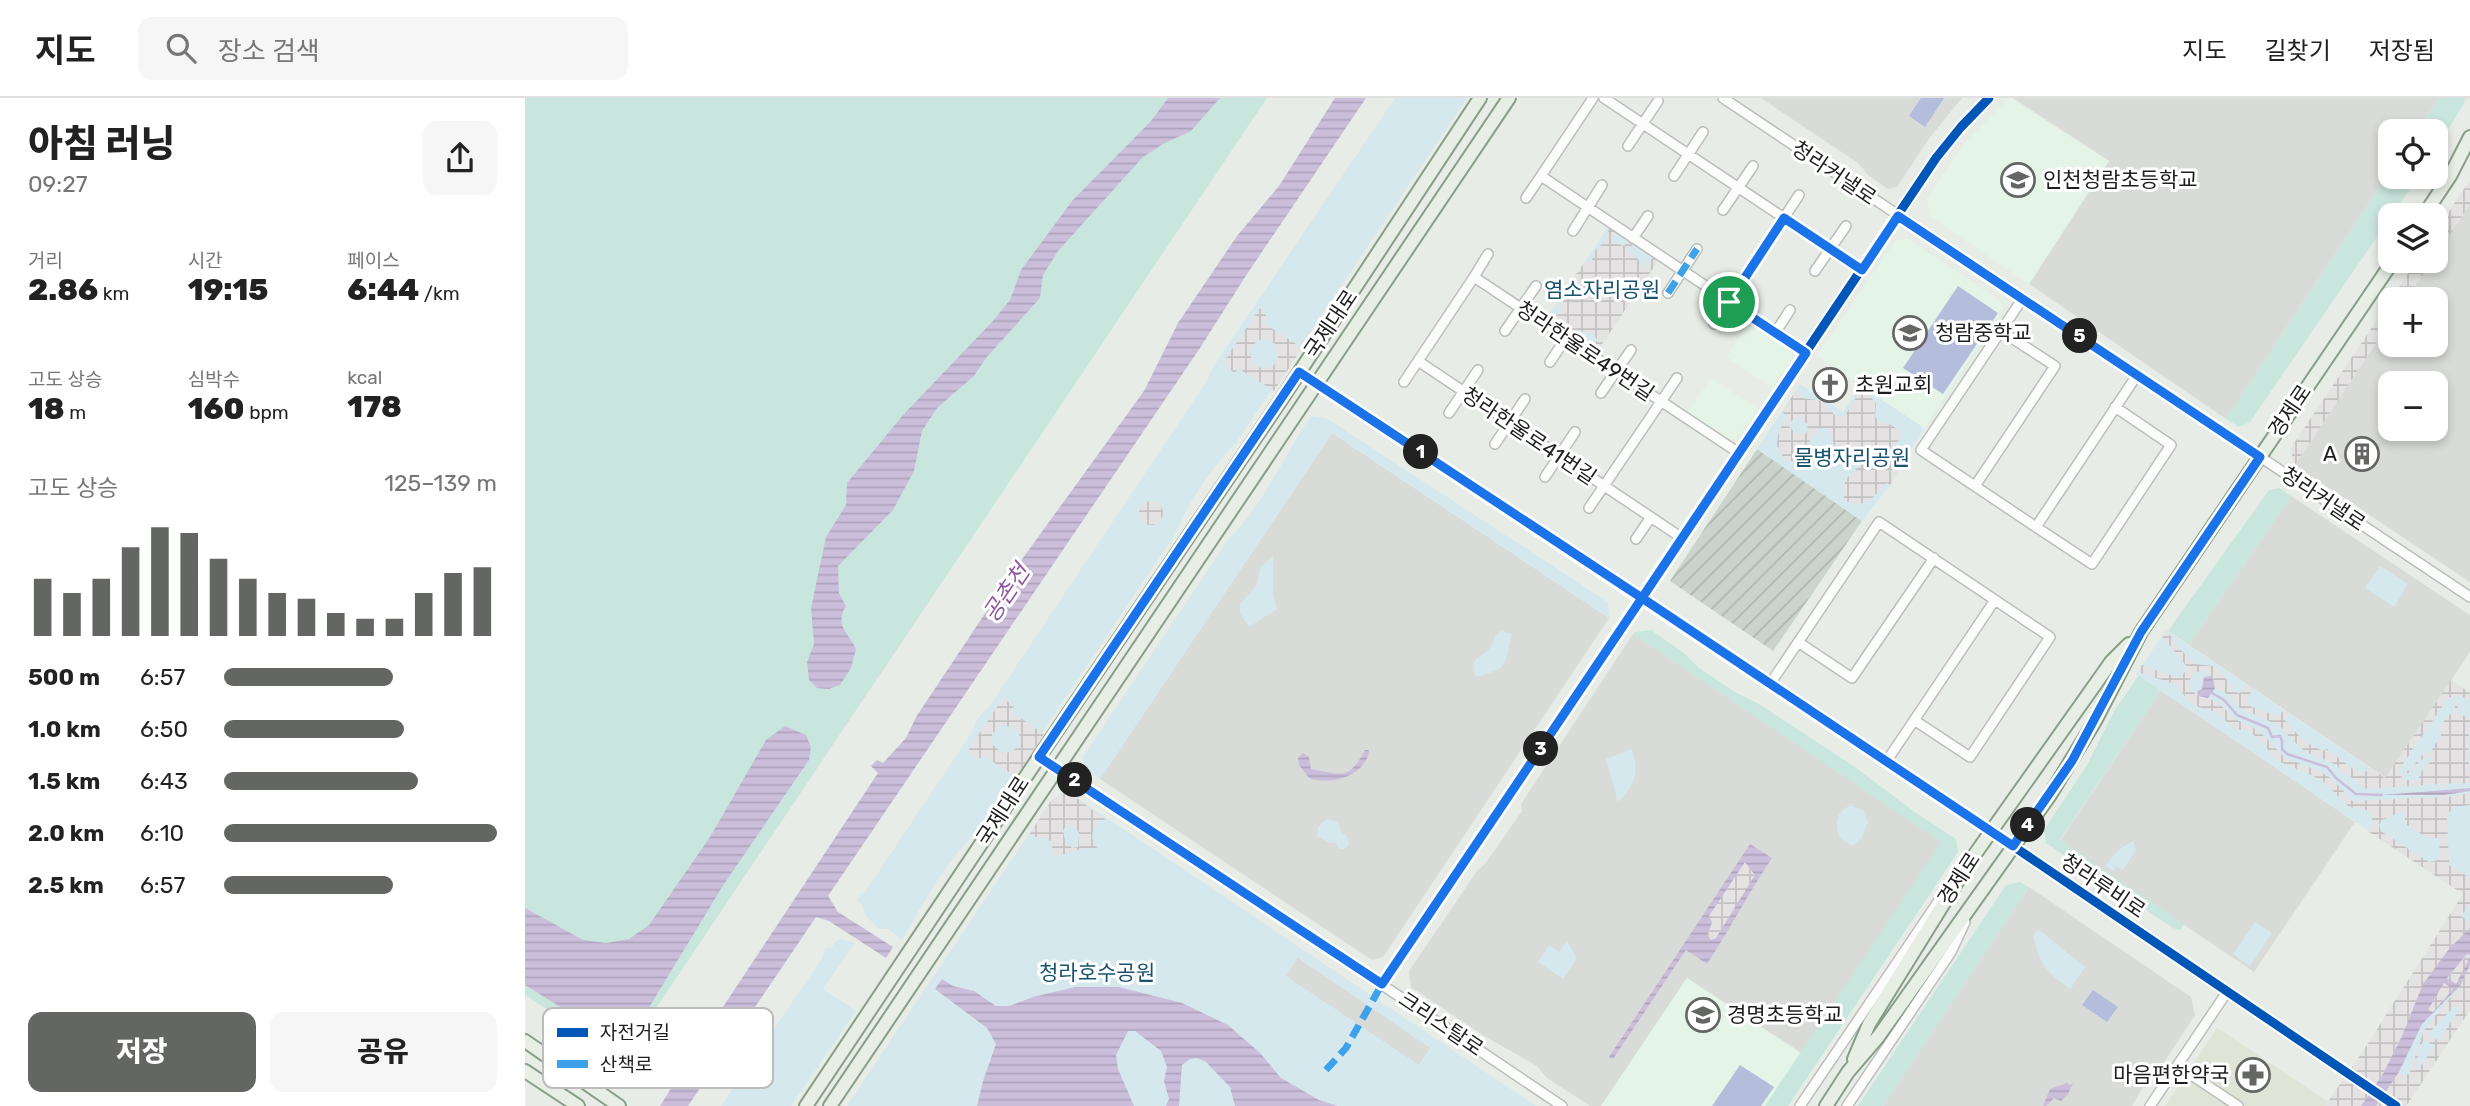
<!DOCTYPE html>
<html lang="ko">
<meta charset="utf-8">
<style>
:root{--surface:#fff;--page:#f6f6f6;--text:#222;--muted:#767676;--line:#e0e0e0;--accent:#646664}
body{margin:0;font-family:Rubik,"Noto Sans KR",sans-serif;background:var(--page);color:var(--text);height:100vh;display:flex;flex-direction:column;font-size:26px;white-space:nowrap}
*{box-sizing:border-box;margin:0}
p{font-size:23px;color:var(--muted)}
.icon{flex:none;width:38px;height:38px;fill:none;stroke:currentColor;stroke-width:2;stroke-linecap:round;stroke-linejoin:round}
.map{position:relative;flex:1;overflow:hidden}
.drawer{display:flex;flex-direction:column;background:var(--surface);width:525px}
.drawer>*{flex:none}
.controls{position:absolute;left:1853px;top:21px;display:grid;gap:14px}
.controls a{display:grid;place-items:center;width:70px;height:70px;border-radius:14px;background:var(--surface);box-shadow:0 4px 10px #0003;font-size:35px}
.pin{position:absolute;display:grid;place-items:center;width:60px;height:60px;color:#fff;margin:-30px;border:4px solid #fff;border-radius:50%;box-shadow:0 2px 7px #0007}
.km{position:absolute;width:35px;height:35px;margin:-18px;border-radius:50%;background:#222;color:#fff;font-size:19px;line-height:35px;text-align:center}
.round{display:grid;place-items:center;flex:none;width:74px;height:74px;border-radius:14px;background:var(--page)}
.summary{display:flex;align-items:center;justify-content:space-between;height:119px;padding:0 28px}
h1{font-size:38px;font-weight:800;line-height:52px}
.metrics{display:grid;grid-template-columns:repeat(3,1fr);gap:10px;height:119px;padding:7px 28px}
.metrics div{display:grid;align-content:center}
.metrics b{font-size:30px;font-weight:800}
.metrics small{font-size:19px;font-weight:400}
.metrics p{font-size:19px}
.chart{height:196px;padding:14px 28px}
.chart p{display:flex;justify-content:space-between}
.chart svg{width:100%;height:126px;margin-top:7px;stroke:var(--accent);stroke-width:6}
.primary-button{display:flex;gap:14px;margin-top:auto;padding:14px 28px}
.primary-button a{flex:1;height:80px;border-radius:14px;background:var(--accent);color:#fff;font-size:28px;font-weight:800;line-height:80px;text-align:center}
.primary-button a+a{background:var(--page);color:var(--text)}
ul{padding:0 28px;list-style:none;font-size:23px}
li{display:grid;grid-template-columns:112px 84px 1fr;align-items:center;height:52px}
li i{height:18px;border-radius:9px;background:var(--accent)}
header{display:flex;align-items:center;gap:42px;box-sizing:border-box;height:98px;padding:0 35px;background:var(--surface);border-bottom:2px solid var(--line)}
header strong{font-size:33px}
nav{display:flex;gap:38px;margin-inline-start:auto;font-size:24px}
.search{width:490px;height:63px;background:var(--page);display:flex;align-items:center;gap:18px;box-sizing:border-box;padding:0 24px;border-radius:14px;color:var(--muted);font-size:26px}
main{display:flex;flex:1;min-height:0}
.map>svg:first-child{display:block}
.residential{fill:#d9dbd8;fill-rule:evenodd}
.commercial{fill:#dee4d6}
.education{fill:#e4f4e7}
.construction{fill:url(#construction-furrows)}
.grass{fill:#c9e6de}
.park{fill:#d5e8ee}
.pitch{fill:#b5bddc}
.parking{fill:#d9dbd9}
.plaza{fill:url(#plaza-grid);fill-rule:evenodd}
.water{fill:url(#water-rules);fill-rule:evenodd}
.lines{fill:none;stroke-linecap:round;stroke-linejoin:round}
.stream{stroke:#cbbedb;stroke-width:2.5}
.minor-casing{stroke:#bcbebc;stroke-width:12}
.major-casing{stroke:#889f87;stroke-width:16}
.minor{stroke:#fbfcfb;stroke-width:9}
.major{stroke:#e7efe5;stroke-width:12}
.quiet{stroke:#3da2ea;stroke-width:7;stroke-dasharray:14 7;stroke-linecap:butt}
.cycleway-casing{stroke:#fff;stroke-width:13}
.cycleway{stroke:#0057b8;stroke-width:9}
.route-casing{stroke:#fff;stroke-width:14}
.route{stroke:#1a73e8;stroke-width:9}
.labels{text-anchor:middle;stroke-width:6;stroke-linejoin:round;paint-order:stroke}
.street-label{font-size:21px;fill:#1e1e1e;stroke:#fff}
.poi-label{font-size:21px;fill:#1e1e1e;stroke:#fff;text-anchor:start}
.park-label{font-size:21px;fill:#19526f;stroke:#fff}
.water-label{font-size:23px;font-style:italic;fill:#8f56a2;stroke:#fff}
.key{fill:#fff;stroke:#bcbcbc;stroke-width:2}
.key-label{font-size:19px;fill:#1e1e1e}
</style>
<header>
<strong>지도</strong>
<div class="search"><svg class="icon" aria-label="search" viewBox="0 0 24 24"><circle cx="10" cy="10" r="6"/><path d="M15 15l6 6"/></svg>장소 검색</div>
<nav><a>지도</a><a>길찾기</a><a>저장됨</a></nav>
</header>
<main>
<section class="drawer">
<div class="summary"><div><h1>아침 러닝</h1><p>09:27</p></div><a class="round"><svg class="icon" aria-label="share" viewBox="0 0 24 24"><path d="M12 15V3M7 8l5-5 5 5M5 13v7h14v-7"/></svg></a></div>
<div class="metrics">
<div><p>거리</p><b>2.86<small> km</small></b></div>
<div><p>시간</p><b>19:15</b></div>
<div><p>페이스</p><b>6:44<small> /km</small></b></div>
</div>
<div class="metrics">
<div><p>고도 상승</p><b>18<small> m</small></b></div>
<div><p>심박수</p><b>160<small> bpm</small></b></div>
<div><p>kcal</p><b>178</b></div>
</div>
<div class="chart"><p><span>고도 상승</span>125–139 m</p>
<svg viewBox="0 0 160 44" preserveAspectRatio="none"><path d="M5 44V24M15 44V29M25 44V24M35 44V13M45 44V6M55 44V8M65 44V17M75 44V24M85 44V29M95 44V31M105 44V36M115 44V38M125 44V38M135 44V29M145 44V22M155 44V20"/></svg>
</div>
<ul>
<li><b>500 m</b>6:57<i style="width:62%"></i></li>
<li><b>1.0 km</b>6:50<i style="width:66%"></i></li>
<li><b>1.5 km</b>6:43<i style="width:71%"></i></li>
<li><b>2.0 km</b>6:10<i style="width:100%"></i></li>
<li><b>2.5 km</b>6:57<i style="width:62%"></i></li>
</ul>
<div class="primary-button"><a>저장</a><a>공유</a></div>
</section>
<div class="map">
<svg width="1945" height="1008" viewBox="0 0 1945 1008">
<defs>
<pattern id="construction-furrows" width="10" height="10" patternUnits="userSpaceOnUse" patternTransform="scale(1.75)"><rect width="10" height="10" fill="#cad4cc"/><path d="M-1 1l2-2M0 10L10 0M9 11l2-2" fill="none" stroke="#adb6af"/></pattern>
<pattern id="plaza-grid" width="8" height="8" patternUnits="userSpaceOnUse" patternTransform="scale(1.75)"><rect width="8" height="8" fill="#e5e2e4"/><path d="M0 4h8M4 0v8" fill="none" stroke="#c4c1c3"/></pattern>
<pattern id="water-rules" width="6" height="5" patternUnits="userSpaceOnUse" patternTransform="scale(1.75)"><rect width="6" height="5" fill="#cbbedb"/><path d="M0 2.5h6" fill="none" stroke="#aea3bc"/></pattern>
</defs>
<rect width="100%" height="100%" fill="#e7ece7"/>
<path class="residential" d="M1236,0H1437L1405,39L1372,89L1363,91L1343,77L1333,65Z
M1488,0H1914L1892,33H1866L1865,73L1701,321L1504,186L1584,63Z
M1945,106V484L1770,367L1865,224L1866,247H1911V201H1881L1907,163H1911V157ZM1866,285H1911V331H1866Z
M807,335L1084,520L858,859L847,862L575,681Z
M1766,398L1945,517V554L1861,680L1664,547Z
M1108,536L1417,744L1276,955L1162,880L1076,1008H1065L1022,980L1012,968L956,936L886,889L884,873L952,773L960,766L997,713L996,706Z
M1636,592L1830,724L1729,874L1535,743Z
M1504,789L1666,899L1670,917L1636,969L1621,984L1607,1008H1358Z"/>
<path class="commercial" d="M1692,930L1803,1004L1800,1008H1640Z"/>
<path class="education" d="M1485,0L1584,63L1504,186L1406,119L1402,101L1440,44Z
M1382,140L1478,205V211L1399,330L1292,258L1370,143Z
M1225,223L1266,251L1268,259L1247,290L1201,259Z
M1186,280L1233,311L1212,341L1204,342L1162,315Z
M1162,880L1276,955L1240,1008H1076Z"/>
<path class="construction" d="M1232,351L1337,423L1248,553L1145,483Z"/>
<path class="grass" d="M0,0H742L97,961L0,897Z
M1914,0H1942L1911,52V33H1892Z
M1865,73L1866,79H1893L1725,324L1714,329L1701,321Z
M1754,390L1766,398L1664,547L1643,533L1744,392Z
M1126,532L1159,555L1174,570L1210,594L1234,606L1330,669L1391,715L1431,741L1433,754L1263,1008H1240L1416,744L1108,536L1110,534Z
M1614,577L1636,592L1535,742L1659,826L1655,832L1648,830L1521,745L1519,732L1562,667L1589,613Z
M1495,784L1504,789L1358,1008H1333L1481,787Z"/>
<path class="park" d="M870,0H942L711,345C685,371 665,402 651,435L448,737C419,768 398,805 377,842L363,831H354L340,817L338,807L332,803L336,795L340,794L447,634C449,624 455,616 463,610L681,284L688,269Z
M1083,129L1133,163L1071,255L1021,221Z
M1275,286L1318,314L1336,288L1399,330L1365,387L1337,423L1232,351Z
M786,318L801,320L1083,504L1084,520L807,335L575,681L561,671L558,659L703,442C739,406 758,359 786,318Z
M748,459V496L752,511L724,529L715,515V506L731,488L736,468Z
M1855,468L1883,486L1869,509L1840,490Z
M1641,532L1860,680L1926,582L1945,595V912L1880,1008H1800L1836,957L1938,796L1611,576Z
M977,533L987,536C979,569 984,570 951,579C943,558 954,563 964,551C970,544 967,538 977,533Z
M1107,651C1114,675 1111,686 1093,704L1081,661Z
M540,694L546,696L1011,1008H322L526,703Z
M1326,708L1338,712L1343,724L1336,741L1327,748L1316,741C1309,729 1310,711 1326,708Z
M802,721L813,724L816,734L821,737L824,746L820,751H814L810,744L805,745L792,738L793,729Z
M1608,743L1611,752L1598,772L1592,768L1588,773L1581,768L1592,753Z
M1730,824L1747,835L1725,868L1708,856Z
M1514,832L1560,869L1545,891C1522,875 1513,864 1508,836Z
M316,841L330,845L298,891L331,913L266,1008H196L296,862L301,849L306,850L311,843Z
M1042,843L1052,860L1038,881L1013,864L1024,847L1034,854Z"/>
<path class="pitch" d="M1396,0H1419L1400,29L1384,18Z
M1433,188L1473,215L1418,296L1378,270Z
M1568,892L1593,909L1582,924L1557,907Z
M1215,967L1249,989L1236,1008H1187Z"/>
<path class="parking" d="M773,860L905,950L894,967L761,878Z"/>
<path class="plaza" d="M1945,82V106L1911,157V133Z
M1084,130L1091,135L1088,141L1090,145L1099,148L1103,143L1108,146L1103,154L1111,158L1117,169L1128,160L1133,163L1071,255L1067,252L1072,242L1069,236L1051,232L1046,239L1042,236L1045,228L1041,223L1034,222L1030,227L1021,221L1030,219L1034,215L1036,203L1047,190L1045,185L1060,164H1066L1071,151L1081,142Z
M1891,163H1907L1881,201H1866Z
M1866,201L1865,224L1770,367L1765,351Z
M735,210L742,219L739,225L777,250L749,293L713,270L710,275L697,266ZM742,241L750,246L753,260L748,268L738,271L729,267L724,253L733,242Z
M1272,291L1277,300L1298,303L1310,318L1316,319L1321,316L1333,296L1339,294L1346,299L1351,306L1350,318L1353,323L1367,327L1377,335L1376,340L1362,355L1365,361L1372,366L1379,364L1365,387L1362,385L1346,401L1333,407L1319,402L1318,390L1322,380L1334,368L1336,359L1331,352L1316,354L1310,350L1306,336L1299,330H1295L1269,363H1260L1252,347L1253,337L1261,317L1257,314ZM1273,320L1282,326L1283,332L1280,336L1270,335L1264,328L1266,323Z
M614 415a12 12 0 1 1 24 0a12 12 0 1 1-24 0Z
M1641,532L1654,550L1670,566L1687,568L1696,573L1709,594L1715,595L1721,586L1728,590L1722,602L1726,609L1753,618L1759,612L1763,614L1760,623L1780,644L1798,653L1802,651L1832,674H1840L1846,670L1860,680L1926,582L1945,595V603L1935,597L1930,598L1934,615L1945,621L1943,647L1945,685L1921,686V691H1916L1915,686L1844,691L1838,690L1824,677L1817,676L1812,667L1781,654L1767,642L1755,628L1715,610L1704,597L1690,590L1687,578L1679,573L1670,574L1664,583L1666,592L1673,598L1683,600L1694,605L1708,620L1733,632L1760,660L1797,674L1809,683L1827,703L1916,699V697L1922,696L1923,699L1945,695V707L1929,709L1922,717L1924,767L1945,780V806L1936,818L1945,824V830L1924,851L1898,886L1877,938L1858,976L1836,1008H1800L1840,950L1938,796L1844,734L1848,724L1844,714L1840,711L1824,709L1797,682L1751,662L1737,644L1724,633L1707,630L1694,615L1674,609L1662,602L1652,587L1613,574L1617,567L1655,580L1663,570L1637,538ZM1928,598L1931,615L1923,617L1914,630L1916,638L1906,653L1896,658L1886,671L1875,677L1874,672L1923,600ZM1905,657L1906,664L1899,668L1893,682H1877L1876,679L1887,673L1894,664ZM1878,714L1882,727L1903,740H1914L1915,756L1911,763L1904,764L1856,733L1854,727L1857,722Z
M478,600L489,608L486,614L519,636L491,679L458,657L453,662L442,654ZM477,627L490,630L495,638L494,648L487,654L477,655L467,646V636Z
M540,694L546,696L581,722H576L568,732L567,740L572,750H561L529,759L526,743L504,737L526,703ZM542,726L551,730L554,736L553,749L547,750L540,743L538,733Z
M1220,763L1230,777L1191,840L1186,842L1182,837L1187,826L1184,818Z
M1943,856L1945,859L1931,887L1921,881Z
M1945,867V912L1881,1008H1851L1874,974L1879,977L1881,975L1884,977L1899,932L1935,888ZM1930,908L1935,911L1913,943L1903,936ZM1899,941L1909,948L1894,971L1891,970L1895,964L1891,962L1895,956L1893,954Z
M1919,885L1929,891L1908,914L1903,912Z"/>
<path class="water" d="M643,0H695L666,33L638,46L618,59L533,153L518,177L515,200L461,260L449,278L412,310L397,333L389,373L368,412L313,468L314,495L321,508C309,527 323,534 331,551L326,570L315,587L304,591L292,590L284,582L282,564L289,546L286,510L301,439L321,407L322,385L378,317L467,224L485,202L496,172L547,103L626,23Z
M810,0H841L722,176L675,250L303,798L313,814L368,849L361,860L304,823L291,819L163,1008H135L188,924L353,675L346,668L352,662L358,665L381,640L391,619L487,475L619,293L653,225L712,138L754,88Z
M1687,578L1690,590L1683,600L1673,598L1672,593L1677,591L1679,579Z
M260,628L281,637L286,649L284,662L199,786L106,939L96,944L82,938L0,887V810L58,842L81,845L104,841L124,827L185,739L241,642Z
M840,652H844C842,678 805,688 784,680L774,667L773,660L778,655L784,659L786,671C816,676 823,684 840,652Z
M1945,690V693L1919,697H1857Z
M1225,746L1247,760C1224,794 1205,831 1182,866L1161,852L1088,961L1084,959ZM1220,764L1230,777L1191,840L1186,842L1182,837L1187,824L1184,818Z
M1945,830V857L1942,856L1922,880L1931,886L1945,859V867L1935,888L1897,926L1874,974L1851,1008H1836L1858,976L1877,938L1898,886L1924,851ZM1919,885L1928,891L1908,914L1903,912Z
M417,881L428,888L449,893L471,908H484L508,899L550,889H594L657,905L703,927L735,955L756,980L794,1002L813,1008H710L705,989L681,964L672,960L665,961L657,967L654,1008H641L644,1001L639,983L642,969L636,953L610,933H603L591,957L593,971L609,1008H452L458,983L471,946L462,930L410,891Z
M1542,985L1545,987L1548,985L1543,996L1536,1003L1529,1000L1521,1008H1518L1525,991Z"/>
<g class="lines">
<path class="stream" d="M1687,595L1699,602L1712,617L1743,630L1747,639L1755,638L1757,643V651L1762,656L1802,669L1811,680L1831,696L1857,697"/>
<g class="minor-casing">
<path id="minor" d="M1068,0L1016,78L1281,255
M1079,0L1337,172
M1198,0L1945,499
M1103,48L1133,3
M1149,78L1178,34
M1001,100L1016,78
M1198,112L1228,68
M1048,133L1077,87
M1108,140L1123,118
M1290,173L1321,128
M949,179L963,156
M1143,195L1172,151
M1498,200L1396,352L1511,429L1612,277
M1189,226L1274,97
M980,233L1011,188
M1250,235L1265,212
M1025,264L1041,240
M774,274L1488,748L1871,1008
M879,284L893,263
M1076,295L1106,252
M924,315L953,272
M970,346L1000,301
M1020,379L1050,334
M1450,388L1530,268L1476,233
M1064,410L1152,280
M1511,429L1567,466L1646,347L1590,309
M1157,440L893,263L949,179L1214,355
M1111,441L1126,419
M1273,544L1327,580L1409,460
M1245,586L1354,424L1470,502L1361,664
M1389,622L1445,659L1525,539L1470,502
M514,659L706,785L1037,1008
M857,886L1411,60L1436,29L1464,0
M1668,978L1713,1008
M1645,979L1668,978
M1275,1008L1423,789
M1322,1008L1426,854L1440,824
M1625,1008L1702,894"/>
</g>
<g class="major-casing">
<path id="major" d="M1899,117L1925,78L1945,39
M0,943L94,1008
M1329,961L1344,926L1443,766L1586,564L1604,546
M0,973L53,1008
M281,1008L514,659L758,299L955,0
M305,1008L984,0
M1301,1008L1323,974L1353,939L1525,697L1570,623L1616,534L1868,163"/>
</g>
<use href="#minor" class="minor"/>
<use href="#major" class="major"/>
<path class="quiet" d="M1143,195L1172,151
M801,972L821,950L857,886"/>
<g class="cycleway-casing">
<path id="cycleway" d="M774,274L1488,748L1871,1008
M857,886L1411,60L1436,29L1464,0"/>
</g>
<use href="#cycleway" class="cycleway"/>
</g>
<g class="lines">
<g class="route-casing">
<path id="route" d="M1204,204L1281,255L1117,500L774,274L514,659L857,886L1117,500L1488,748L1547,663L1616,534L1735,359L1373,118L1337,172L1259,120L1204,204"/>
</g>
<use href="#route" class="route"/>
</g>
<defs>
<g id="school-ring" transform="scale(1.75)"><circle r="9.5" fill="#fff" stroke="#646664" stroke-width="1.5"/><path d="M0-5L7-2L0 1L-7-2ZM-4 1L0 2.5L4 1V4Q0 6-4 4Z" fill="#646664"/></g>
<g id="church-ring" transform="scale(1.75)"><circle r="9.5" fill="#fff" stroke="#646664" stroke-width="1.5"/><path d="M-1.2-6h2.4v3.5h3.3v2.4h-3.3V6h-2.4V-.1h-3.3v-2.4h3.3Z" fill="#646664"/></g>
<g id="building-ring" transform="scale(1.75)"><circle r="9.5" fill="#fff" stroke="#646664" stroke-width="1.5"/><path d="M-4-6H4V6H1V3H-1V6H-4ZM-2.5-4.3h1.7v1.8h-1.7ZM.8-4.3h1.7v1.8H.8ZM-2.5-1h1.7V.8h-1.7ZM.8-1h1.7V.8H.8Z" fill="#646664"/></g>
<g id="pharmacy-ring" transform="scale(1.75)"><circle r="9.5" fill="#fff" stroke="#646664" stroke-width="1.5"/><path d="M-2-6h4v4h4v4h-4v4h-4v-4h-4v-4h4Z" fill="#646664"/></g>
</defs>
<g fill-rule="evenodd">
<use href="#school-ring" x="1493" y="82"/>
<use href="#school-ring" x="1385" y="235"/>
<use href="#church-ring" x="1305" y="287"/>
<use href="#building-ring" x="1837" y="356"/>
<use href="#school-ring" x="1178" y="917"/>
<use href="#pharmacy-ring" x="1728" y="977"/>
</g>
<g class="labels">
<g class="street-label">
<text transform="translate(1309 75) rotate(34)" y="7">청라커낼로</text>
<text transform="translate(806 226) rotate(-56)" y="7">국제대로</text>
<text transform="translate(1060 253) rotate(34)" y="7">청라한울로49번길</text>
<text transform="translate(1765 313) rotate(-56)" y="7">경제로</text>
<text transform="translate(1004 338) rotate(34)" y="7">청라한울로41번길</text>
<text transform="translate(1798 401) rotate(34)" y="7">청라커낼로</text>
<text transform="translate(478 713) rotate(-57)" y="7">국제대로</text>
<text transform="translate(1434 781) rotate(-57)" y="7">경제로</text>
<text transform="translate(1578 788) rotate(34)" y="7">청라루비로</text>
<text transform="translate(916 926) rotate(34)" y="7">크리스탈로</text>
</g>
<g class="poi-label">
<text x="1518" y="89">인천청람초등학교</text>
<text x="1410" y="242">청람중학교</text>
<text x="1330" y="294">초원교회</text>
<text x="1812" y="363" text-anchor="end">A</text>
<text x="1202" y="924">경명초등학교</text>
<text x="1704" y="984" text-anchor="end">마음편한약국</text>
</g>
<g class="park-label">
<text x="1077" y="199">염소자리공원</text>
<text x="1327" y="367">물병자리공원</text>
<text x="572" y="882">청라호수공원</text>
</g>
<g class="water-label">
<text transform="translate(481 495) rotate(-56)" y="8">공촌천</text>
</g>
</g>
<rect x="18" y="910" width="230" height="80" rx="10" class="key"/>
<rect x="32" y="930" width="31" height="9" fill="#0057b8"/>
<rect x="32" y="962" width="31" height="8" fill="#3da2ea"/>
<g class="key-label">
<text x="75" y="941">자전거길</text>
<text x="75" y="973">산책로</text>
</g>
</svg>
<div class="controls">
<a><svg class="icon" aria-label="locate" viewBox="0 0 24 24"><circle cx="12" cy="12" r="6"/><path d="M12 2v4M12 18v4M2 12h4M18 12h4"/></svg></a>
<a><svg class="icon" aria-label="layers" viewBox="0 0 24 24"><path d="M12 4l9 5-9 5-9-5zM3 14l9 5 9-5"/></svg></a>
<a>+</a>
<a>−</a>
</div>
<div class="pin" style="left:1204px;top:204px;background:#1e9e55"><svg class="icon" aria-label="arrive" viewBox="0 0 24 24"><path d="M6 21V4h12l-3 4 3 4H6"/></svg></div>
<b class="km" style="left:896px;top:354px">1</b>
<b class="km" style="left:550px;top:682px">2</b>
<b class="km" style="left:1016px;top:651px">3</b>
<b class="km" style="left:1503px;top:727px">4</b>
<b class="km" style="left:1555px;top:238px">5</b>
</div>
</main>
